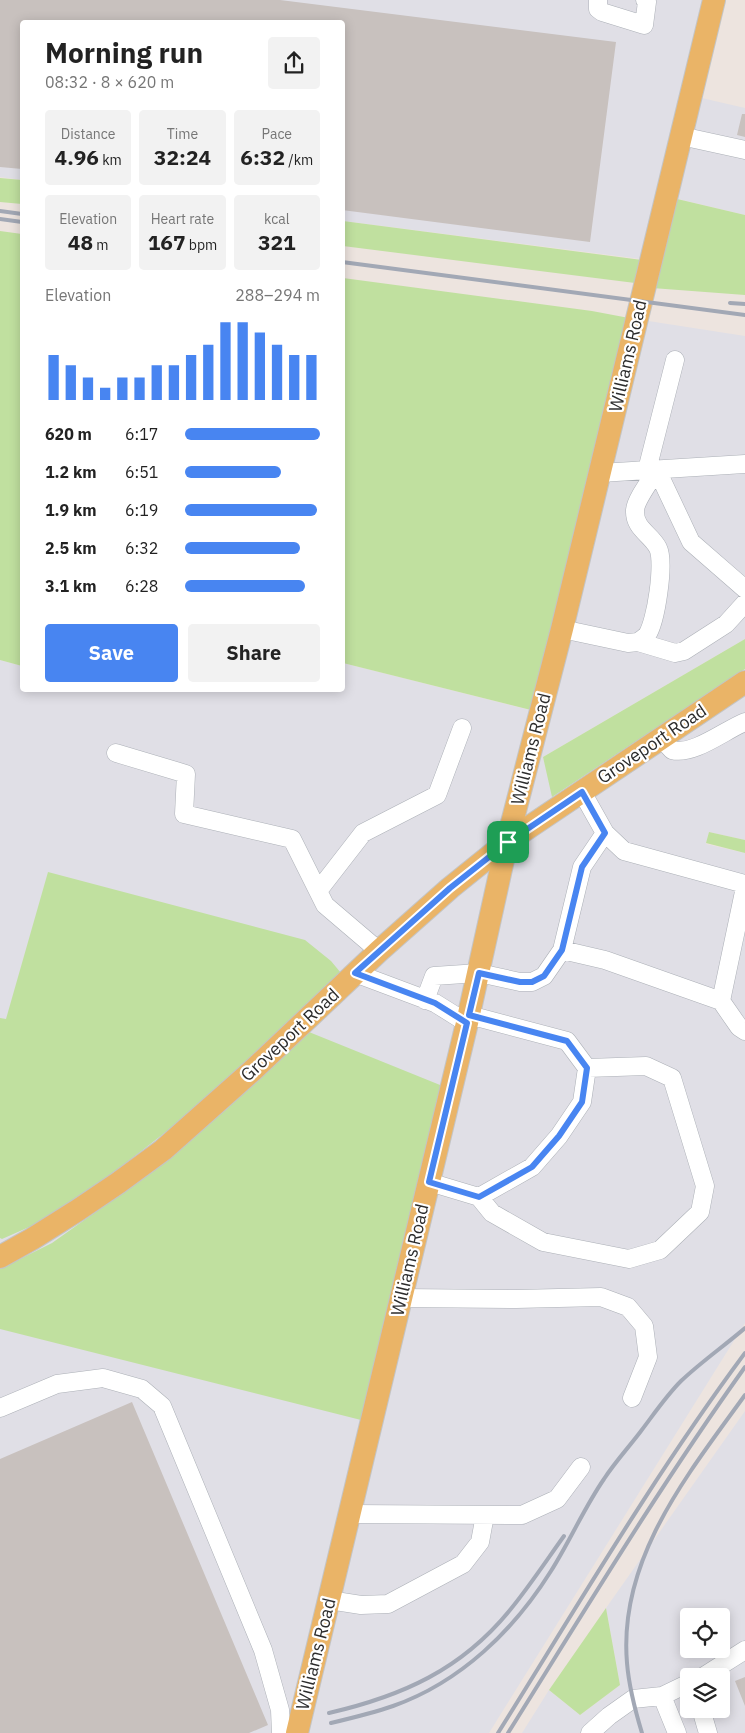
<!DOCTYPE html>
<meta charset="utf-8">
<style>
:root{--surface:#fff;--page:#f2f2f2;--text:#222;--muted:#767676;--accent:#4885f1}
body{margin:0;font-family:"IBM Plex Sans",sans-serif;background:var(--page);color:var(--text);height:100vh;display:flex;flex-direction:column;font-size:19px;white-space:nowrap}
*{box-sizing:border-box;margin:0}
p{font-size:16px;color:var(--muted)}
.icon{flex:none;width:28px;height:28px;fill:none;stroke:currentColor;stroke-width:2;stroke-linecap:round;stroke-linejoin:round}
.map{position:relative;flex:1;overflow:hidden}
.drawer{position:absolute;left:20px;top:20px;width:325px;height:672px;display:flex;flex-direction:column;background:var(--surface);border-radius:5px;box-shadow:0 2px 12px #0003}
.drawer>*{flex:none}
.controls{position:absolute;left:680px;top:1608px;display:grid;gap:10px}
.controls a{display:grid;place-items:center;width:50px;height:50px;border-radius:5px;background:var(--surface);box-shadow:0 2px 12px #0003;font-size:25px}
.pin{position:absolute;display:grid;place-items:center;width:42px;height:42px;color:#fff;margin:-21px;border-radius:10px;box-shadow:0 2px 8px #0006}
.round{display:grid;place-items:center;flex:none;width:52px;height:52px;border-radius:5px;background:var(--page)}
.overview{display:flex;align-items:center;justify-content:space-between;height:85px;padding:0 25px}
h1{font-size:28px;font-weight:700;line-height:38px}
.metrics{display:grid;grid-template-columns:repeat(3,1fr);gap:8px;height:85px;padding:5px 25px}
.metrics div{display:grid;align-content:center;border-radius:5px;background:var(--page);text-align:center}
.metrics b{font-size:21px;font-weight:700}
.metrics small{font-size:14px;font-weight:400}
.metrics p{font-size:14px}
.chart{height:140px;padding:10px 25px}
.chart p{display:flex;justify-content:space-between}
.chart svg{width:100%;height:90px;margin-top:5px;stroke:var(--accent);stroke-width:6}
.primary-button{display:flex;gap:10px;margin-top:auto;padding:10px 25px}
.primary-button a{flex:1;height:58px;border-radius:5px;background:var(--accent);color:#fff;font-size:20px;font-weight:700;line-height:58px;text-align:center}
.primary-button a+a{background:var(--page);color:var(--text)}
ul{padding:0 25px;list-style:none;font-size:16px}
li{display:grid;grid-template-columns:80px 60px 1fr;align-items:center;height:38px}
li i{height:12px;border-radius:6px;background:var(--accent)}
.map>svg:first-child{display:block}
.industrial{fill:#e0dfe6;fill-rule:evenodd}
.green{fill:#c0e09f}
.building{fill:#c8c1be}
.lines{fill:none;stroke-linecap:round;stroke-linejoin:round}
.minor-casing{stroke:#acb0b7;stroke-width:19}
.major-casing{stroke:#c4c4c4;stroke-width:24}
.minor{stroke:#fff;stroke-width:18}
.major{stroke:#eab467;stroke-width:22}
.rail{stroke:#a2a8b5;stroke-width:4}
.route-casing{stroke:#fff;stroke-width:10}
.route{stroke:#4885f1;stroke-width:6}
.labels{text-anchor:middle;stroke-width:4.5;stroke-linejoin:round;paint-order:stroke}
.street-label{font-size:18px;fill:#2c2c2c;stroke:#fff}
</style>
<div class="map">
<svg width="745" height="1733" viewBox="0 0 745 1733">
<rect width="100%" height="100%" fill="#ede4df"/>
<path class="industrial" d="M0,0H703L680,93L745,108V215L674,198L657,261L343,221L342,22H22V180L0,177Z
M629,318L745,336V639L543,757L553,797L745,669V840L709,832L706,844L745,853V1323L489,1733H0V660L22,666V690H342L343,663L534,711Z
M745,1411V1733H522L549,1690L580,1715L620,1685L606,1608ZM689,1616H721V1649H689ZM689,1676H721V1709H689Z"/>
<path class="green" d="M0,178L22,180V204L0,202Z
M673,198L745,215V295L652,288Z
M343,221L642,260L635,283L343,246Z
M0,231L22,234V666L0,660Z
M343,278L592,311L629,318L535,711L343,663Z
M745,639V669L552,797L543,757Z
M709,832L745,840V853L706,843Z
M48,872L305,940L331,961L341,973L194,1110L104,1180L36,1224L2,1239L0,1238V1018L6,1019Z
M309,1032L445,1087L365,1421L0,1329V1269L52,1243L131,1187L228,1108Z
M606,1608L620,1685L580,1715L549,1690Z"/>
<path class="building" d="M0,0H280L616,42L590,242L342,210V22H22V169L0,167Z
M742,114H745V137L737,135Z
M132,1402L268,1725L249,1733H0V1459Z
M745,1677V1706L735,1681Z"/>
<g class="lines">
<g class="minor-casing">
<path id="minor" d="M598,0V9L602,12L644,25L647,2L645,0
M681,136L745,150
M647,470L675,360
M657,470L691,542L745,589
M600,473L745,464
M562,629L628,643L638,642L675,653L684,651L726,624L745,603
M638,642C641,640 645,637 647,635C656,622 665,562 658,548C651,534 634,529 635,510C636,499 651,480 657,470
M661,738L672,750C693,756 725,730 745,722
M116,753L186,774L184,814L292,839L325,905L379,951
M582,792L605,833L624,851L745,884
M318,891L363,833L437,795L462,728
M562,950L605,960L721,1001L745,887
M355,973L435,1003L467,1023
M425,1000L434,976L479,973L520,982H532L544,976L562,950L582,867L605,833
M721,1001L739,1027L745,1031
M429,1182L479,1197L532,1167L559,1136L582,1102L587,1068L567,1041L469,1015
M479,1197L492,1213L543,1242L629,1259L660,1250L700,1212L705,1186L672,1078L646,1066L587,1068
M401,1298L516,1299L601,1297L628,1307L644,1326L648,1357L632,1398
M0,1408L57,1384L103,1378L142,1389L162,1406L263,1650L280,1710L281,1733
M350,1514L522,1515L557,1499L581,1467
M329,1600L361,1605L388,1604L463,1564L480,1542L485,1515
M704,1676L745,1650
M662,1696L677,1733
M701,1709L708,1733
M590,1733L609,1716L633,1699L662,1696L689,1683"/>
</g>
<g class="major-casing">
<path id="major" d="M0,1257L32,1239L78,1210L118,1183L163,1150L253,1070L379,951L450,888L507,842L745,682
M297,1733L467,1023L507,842L562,629L714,0"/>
</g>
<use href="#minor" class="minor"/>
<use href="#major" class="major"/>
<path class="rail" d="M0,211L22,214
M0,219L22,222
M342,262L745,315
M730,303L745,304
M329,1713C402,1696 461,1670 510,1610C529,1587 546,1561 564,1536
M331,1723C352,1718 373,1713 393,1706C461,1682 514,1630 551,1571C570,1541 584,1508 604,1479C615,1462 629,1447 641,1431C654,1414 666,1396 681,1381C701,1362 724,1346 745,1328
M498,1733C578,1605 655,1474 745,1353
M508,1733C585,1610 660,1486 745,1367
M642,1733C635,1710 629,1687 627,1663C618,1559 688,1474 745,1395"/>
</g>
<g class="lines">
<g class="route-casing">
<path id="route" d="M582,792L605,833L582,867L562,950L544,976L532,982H520L479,973L469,1015L567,1041L587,1068L582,1102L559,1136L532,1167L479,1197L429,1182L467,1023L435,1003L355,973L450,888L508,842Z"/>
</g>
<use href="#route" class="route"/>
</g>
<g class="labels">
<g class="street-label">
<text transform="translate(628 356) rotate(-77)" y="6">Williams Road</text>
<text transform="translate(652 744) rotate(-34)" y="6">Groveport Road</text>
<text transform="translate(531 749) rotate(-76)" y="6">Williams Road</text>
<text transform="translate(290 1035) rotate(-43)" y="6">Groveport Road</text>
<text transform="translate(410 1260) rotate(-77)" y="6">Williams Road</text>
<text transform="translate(316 1654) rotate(-76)" y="6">Williams Road</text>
</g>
</g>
</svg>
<div class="controls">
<a><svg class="icon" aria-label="locate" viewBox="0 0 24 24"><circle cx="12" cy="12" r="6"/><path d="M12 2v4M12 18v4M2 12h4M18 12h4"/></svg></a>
<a><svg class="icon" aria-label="layers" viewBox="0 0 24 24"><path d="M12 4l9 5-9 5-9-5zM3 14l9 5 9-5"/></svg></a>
</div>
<div class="pin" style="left:508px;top:842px;background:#1e9e55"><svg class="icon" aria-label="arrive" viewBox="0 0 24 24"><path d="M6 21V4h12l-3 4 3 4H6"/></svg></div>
<section class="drawer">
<div class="overview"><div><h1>Morning run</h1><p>08:32 · 8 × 620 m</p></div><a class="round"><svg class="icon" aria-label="share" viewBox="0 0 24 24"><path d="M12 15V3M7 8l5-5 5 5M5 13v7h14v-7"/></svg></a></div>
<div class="metrics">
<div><p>Distance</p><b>4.96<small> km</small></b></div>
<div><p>Time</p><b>32:24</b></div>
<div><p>Pace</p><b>6:32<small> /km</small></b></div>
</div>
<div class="metrics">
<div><p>Elevation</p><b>48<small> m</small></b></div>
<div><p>Heart rate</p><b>167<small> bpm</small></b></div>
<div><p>kcal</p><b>321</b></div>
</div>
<div class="chart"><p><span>Elevation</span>288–294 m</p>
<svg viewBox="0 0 160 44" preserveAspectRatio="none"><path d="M5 44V22M15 44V27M25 44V33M35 44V38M45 44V33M55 44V33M65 44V27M75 44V27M85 44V22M95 44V17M105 44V6M115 44V6M125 44V11M135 44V17M145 44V22M155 44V22"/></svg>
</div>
<ul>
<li><b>620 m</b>6:17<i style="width:100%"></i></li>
<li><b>1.2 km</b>6:51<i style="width:71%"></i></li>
<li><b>1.9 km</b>6:19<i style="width:98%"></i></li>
<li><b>2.5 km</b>6:32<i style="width:85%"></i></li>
<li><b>3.1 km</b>6:28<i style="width:89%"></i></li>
</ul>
<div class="primary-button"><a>Save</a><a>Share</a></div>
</section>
</div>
